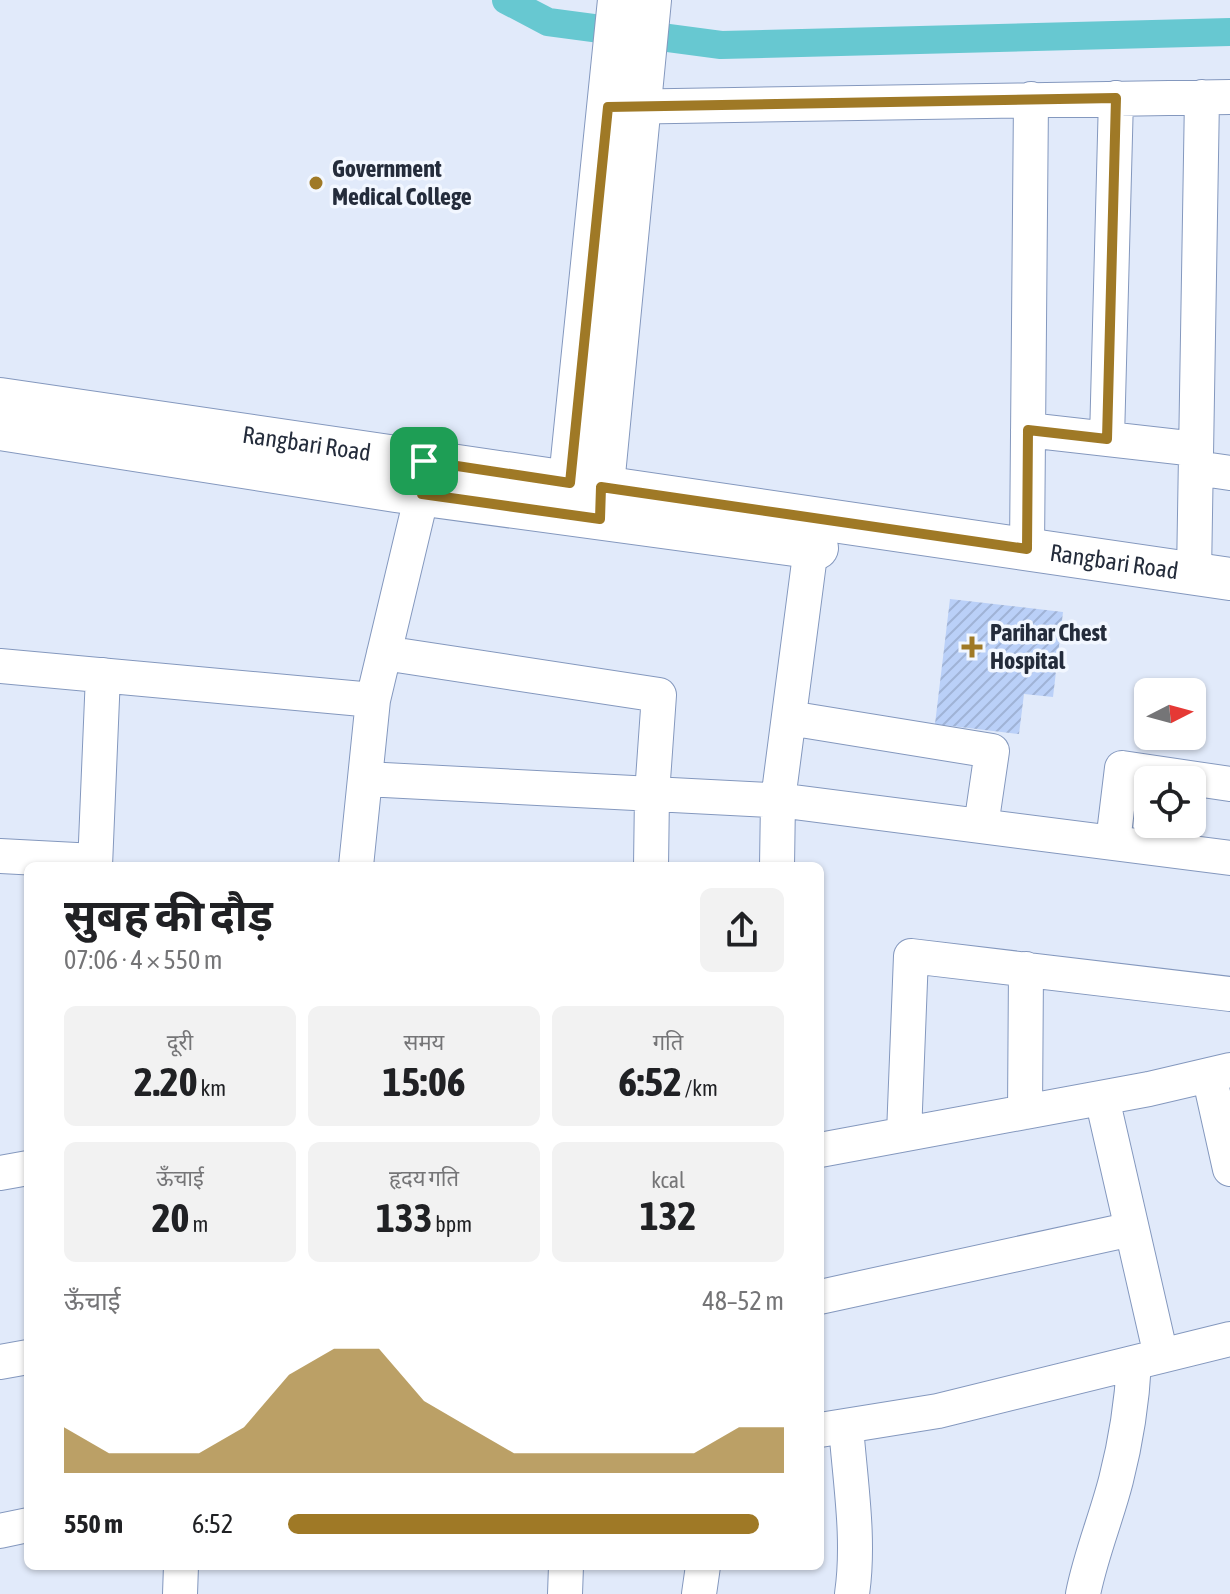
<!DOCTYPE html>
<html lang="hi">
<meta charset="utf-8">
<style>
:root{--surface:#fff;--page:#f2f2f2;--text:#202124;--muted:#757577;--accent:#9f7926}
body{margin:0;font-family:"Asap Condensed","Noto Sans Devanagari",sans-serif;background:var(--page);color:var(--text);height:100vh;display:flex;flex-direction:column;font-size:30px;white-space:nowrap}
*{box-sizing:border-box;margin:0}
p{font-size:26px;color:var(--muted)}
.icon{flex:none;width:44px;height:44px;fill:none;stroke:currentColor;stroke-width:2;stroke-linecap:round;stroke-linejoin:round}
.map{position:relative;flex:1;overflow:hidden}
.sheet{position:absolute;left:24px;top:862px;width:800px;height:708px;display:flex;flex-direction:column;background:var(--surface);border-radius:12px;box-shadow:0 2px 6px #0004}
.sheet>*{flex:none}
.needle{width:52px;rotate:84deg}
.tools{position:absolute;left:1134px;top:678px;display:grid;gap:16px}
.tools a{display:grid;place-items:center;width:72px;height:72px;border-radius:12px;background:var(--surface);box-shadow:0 2px 6px #0004;font-size:40px}
.pin{position:absolute;display:grid;place-items:center;width:68px;height:68px;color:#fff;margin:-34px;border-radius:16px;box-shadow:0 4px 12px #0006}
.round{display:grid;place-items:center;flex:none;width:84px;height:84px;border-radius:12px;background:var(--page)}
.summary{display:flex;align-items:center;justify-content:space-between;height:136px;padding:0 40px}
h1{font-size:44px;font-weight:700;line-height:60px}
.stats{display:grid;grid-template-columns:repeat(3,1fr);gap:12px;height:136px;padding:8px 40px}
.stats div{display:grid;align-content:center;border-radius:12px;background:var(--page);text-align:center}
.stats b{font-size:40px;font-weight:700}
.stats small{font-size:22px;font-weight:400}
.stats p{font-size:22px}
.chart{height:224px;padding:16px 40px}
.chart p{display:flex;justify-content:space-between}
.chart svg{width:100%;height:144px;margin-top:8px;fill:var(--accent);opacity:.7}
ul{padding:0 40px;list-style:none;font-size:26px}
li{display:grid;grid-template-columns:128px 96px 1fr;align-items:center;height:60px}
li i{height:20px;border-radius:10px;background:var(--accent)}
.map>svg:first-child{display:block}
.lines{fill:none;stroke-linecap:round;stroke-linejoin:round}
.canal{stroke:#67c8d1;stroke-width:28}
.building{fill:url(#building-hatch)}
.minor-casing{stroke:#8498be;stroke-width:36}
.tertiary-casing{stroke:#8498be;stroke-width:44}
.minor{stroke:#fff;stroke-width:34}
.tertiary{stroke:#fff;stroke-width:42}
.route-casing{stroke:#fff;stroke-width:16}
.route{stroke:#9f7926;stroke-width:10}
.poi-dot{fill:#9f7926;stroke:#f2f7ff;stroke-width:3}
.labels{text-anchor:middle;stroke-width:7;stroke-linejoin:round;paint-order:stroke}
.poi-label{font-size:24px;font-weight:bold;fill:#242c3b;stroke:#f2f7ff;text-anchor:start}
.street-label{font-size:24px;fill:#242c3b;stroke:#f2f7ff}
</style>
<div class="map">
<svg width="1230" height="1594" viewBox="0 0 1230 1594">
<defs>
<pattern id="building-hatch" width="6" height="6" patternUnits="userSpaceOnUse" patternTransform="scale(2)"><rect width="6" height="6" fill="#bad0f8"/><path d="M-1 1l2-2M0 6l6-6M5 7l2-2" fill="none" stroke="#a0b3d6"/></pattern>
</defs>
<rect width="100%" height="100%" fill="#e1eafa"/>
<g class="lines">
<path class="canal" d="M506,0L548,22L721,45L1230,32"/>
</g>
<path class="building" d="M950,599L1063,612L1053,697L1024,694L1019,734L935,724Z"/>
<g class="lines">
<g class="minor-casing">
<path id="minor" d="M615,107L1230,97
M1028,430L1196,449
M1107,439L1116,98
M1196,468L1230,473
M1027,549L1031,99
M1194,574L1202,97
M384,653L659,695L652,794L651,866
M0,666L373,700
M789,718L992,751L981,826
M365,779L786,801L1230,858
M1113,842L1122,768L1230,784
M0,856L95,861
M95,866L103,675
M356,866L373,700L422,494L424,470
M777,866L778,800L811,547
M1209,1075L1230,1169
M1102,1098L1161,1356
M1025,1112L1026,969
M904,1134L911,956L1230,994
M820,1150L1149,1089L1230,1070
M0,1173L28,1168
M820,1297L1132,1229
M0,1362L28,1357
M846,1426C850,1481 860,1539 852,1594
M820,1430L938,1411L1230,1339
M0,1531L28,1525
M180,1594L181,1566
M565,1594L566,1566
M699,1594L703,1566
M1083,1594C1091,1554 1106,1519 1116,1480C1126,1441 1132,1402 1134,1363"/>
</g>
<g class="tertiary-casing">
<g id="tertiary">
<path id="s1" d="M0,399L1230,579"/>
<path d="M0,429L396,491L817,548"/>
<path d="M567,509L619,0"/>
<path d="M600,516L650,0"/>
</g>
</g>
<use href="#minor" class="minor"/>
<use href="#tertiary" class="tertiary"/>
</g>
<g class="lines">
<g class="route-casing">
<path id="route" d="M1116,98L1107,439L1028,430L1027,549L601,487L600,519L422,494L424,461L570,483L608,107Z"/>
</g>
<use href="#route" class="route"/>
</g>
<g class="poi-dot">
<circle cx="316" cy="183" r="8"/>
<path d="M968 635h8v8h8v8h-8v8h-8v-8h-8v-8h8z"/>
</g>
<g class="labels">
<g class="poi-label">
<text x="332" y="177">Government<tspan x="332" dy="28">Medical College</tspan></text>
<text x="990" y="641">Parihar Chest<tspan x="990" dy="28">Hospital</tspan></text>
</g>
<g class="street-label">
<text dy="8" stroke="none"><textPath href="#s1" startOffset="310">Rangbari Road</textPath></text>
<text dy="8" stroke="none"><textPath href="#s1" startOffset="1126">Rangbari Road</textPath></text>
</g>
</g>
</svg>
<div class="tools">
<a><svg class="needle" viewBox="-14 -14 28 28"><path d="M0-13l5 13h-10z" fill="#e53935"/><path d="M0 13l5-13h-10z" fill="#757577"/></svg></a>
<a><svg class="icon" aria-label="locate" viewBox="0 0 24 24"><circle cx="12" cy="12" r="6"/><path d="M12 2v4M12 18v4M2 12h4M18 12h4"/></svg></a>
</div>
<div class="pin" style="left:424px;top:461px;background:#1e9e55"><svg class="icon" aria-label="arrive" viewBox="0 0 24 24"><path d="M6 21V4h12l-3 4 3 4H6"/></svg></div>
<section class="sheet">
<div class="summary"><div><h1>सुबह की दौड़</h1><p>07:06 · 4 × 550 m</p></div><a class="round"><svg class="icon" aria-label="share" viewBox="0 0 24 24"><path d="M12 15V3M7 8l5-5 5 5M5 13v7h14v-7"/></svg></a></div>
<div class="stats">
<div><p>दूरी</p><b>2.20<small> km</small></b></div>
<div><p>समय</p><b>15:06</b></div>
<div><p>गति</p><b>6:52<small> /km</small></b></div>
</div>
<div class="stats">
<div><p>ऊँचाई</p><b>20<small> m</small></b></div>
<div><p>हृदय गति</p><b>133<small> bpm</small></b></div>
<div><p>kcal</p><b>132</b></div>
</div>
<div class="chart"><p><span>ऊँचाई</span>48–52 m</p>
<svg viewBox="0 0 160 44" preserveAspectRatio="none"><path d="M0 44V30L10 38L20 38L30 38L40 30L50 14L60 6L70 6L80 22L90 30L100 38L110 38L120 38L130 38L140 38L150 30L160 30V44z"/></svg>
</div>
<ul>
<li><b>550 m</b>6:52<i style="width:95%"></i></li>
</ul>
</section>
</div>
